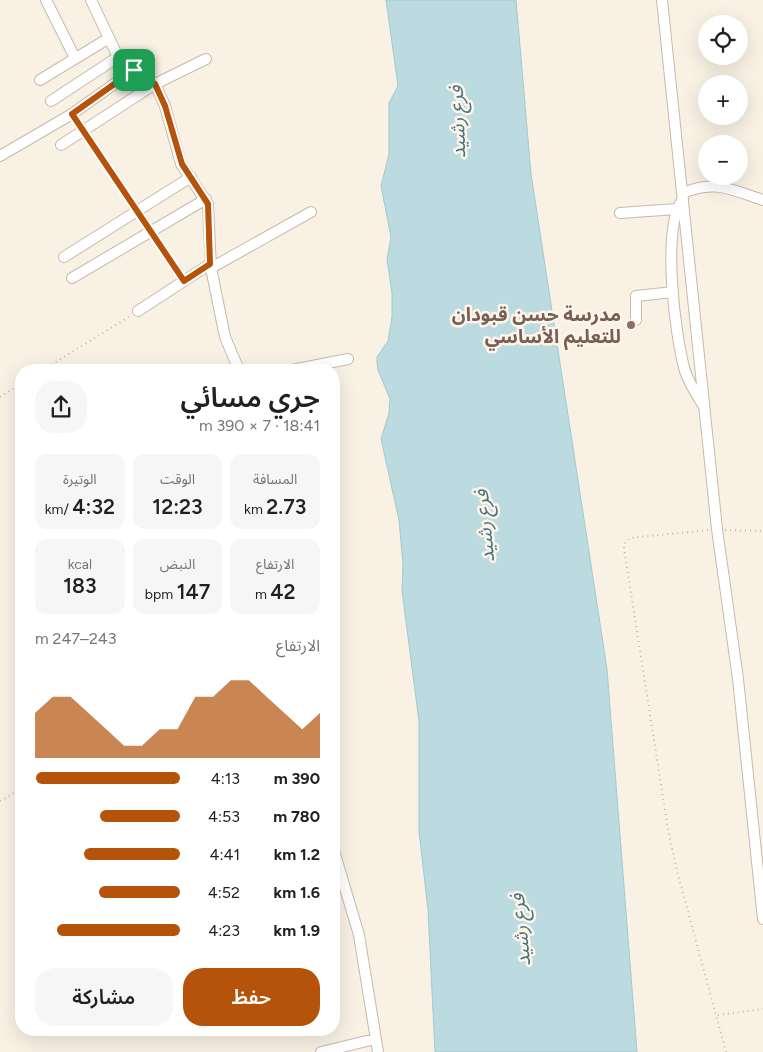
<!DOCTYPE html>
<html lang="ar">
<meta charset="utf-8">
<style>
:root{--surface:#fff;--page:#f6f6f6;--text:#202124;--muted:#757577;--accent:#b45309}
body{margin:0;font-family:Figtree,"Noto Sans Arabic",sans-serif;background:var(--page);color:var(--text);direction:rtl;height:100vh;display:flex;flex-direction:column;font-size:19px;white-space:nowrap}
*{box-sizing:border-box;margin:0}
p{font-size:16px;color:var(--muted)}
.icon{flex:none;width:28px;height:28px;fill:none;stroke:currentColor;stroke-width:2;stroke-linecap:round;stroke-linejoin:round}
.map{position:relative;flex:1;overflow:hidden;direction:ltr}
.sheet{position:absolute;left:15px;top:364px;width:325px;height:672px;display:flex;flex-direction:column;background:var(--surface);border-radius:20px;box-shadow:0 5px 20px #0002;direction:rtl}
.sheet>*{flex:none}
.buttons{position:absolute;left:698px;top:15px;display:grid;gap:10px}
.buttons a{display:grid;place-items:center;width:50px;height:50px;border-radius:50%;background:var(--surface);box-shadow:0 5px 20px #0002;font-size:25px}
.pin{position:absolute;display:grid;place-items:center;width:42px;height:42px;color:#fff;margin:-21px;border-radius:10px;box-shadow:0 2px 8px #0006}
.round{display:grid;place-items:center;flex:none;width:52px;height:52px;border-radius:20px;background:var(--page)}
.head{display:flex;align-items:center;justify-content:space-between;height:85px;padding:0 20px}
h1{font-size:28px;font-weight:600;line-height:38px}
.stats{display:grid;grid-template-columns:repeat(3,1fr);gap:8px;height:85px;padding:5px 20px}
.stats div{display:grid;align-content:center;border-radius:12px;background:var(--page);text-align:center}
.stats b{font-size:21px;font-weight:600}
.stats small{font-size:14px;font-weight:400}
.stats p{font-size:14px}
.chart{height:140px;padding:10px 20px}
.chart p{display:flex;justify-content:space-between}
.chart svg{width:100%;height:90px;margin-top:5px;fill:var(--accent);opacity:.7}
.action{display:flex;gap:10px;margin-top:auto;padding:10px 20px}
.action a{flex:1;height:58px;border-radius:20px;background:var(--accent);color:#fff;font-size:20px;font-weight:600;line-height:58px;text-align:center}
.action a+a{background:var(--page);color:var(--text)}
ul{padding:0 20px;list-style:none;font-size:16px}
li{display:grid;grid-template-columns:80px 60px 1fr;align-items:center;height:38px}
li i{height:12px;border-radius:6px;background:var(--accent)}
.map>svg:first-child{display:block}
.water{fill:#bbdbe0;stroke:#a3c9d0}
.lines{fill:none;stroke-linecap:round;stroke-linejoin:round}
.minor-casing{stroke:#c8b9ac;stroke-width:12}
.path{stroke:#d0b4a3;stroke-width:2;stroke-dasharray:1 4;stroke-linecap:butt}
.minor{stroke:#fff;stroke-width:10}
.route-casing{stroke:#fff;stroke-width:10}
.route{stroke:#b45309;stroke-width:6}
.education-dot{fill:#8d6e63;stroke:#fdf5ea;stroke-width:2}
.labels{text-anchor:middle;stroke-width:5;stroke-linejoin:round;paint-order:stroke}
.education-label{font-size:19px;font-weight:bold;fill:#785e54;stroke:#fdf5ea;text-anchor:end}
.water-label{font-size:20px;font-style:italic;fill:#497680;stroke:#fdf5ea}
</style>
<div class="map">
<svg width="763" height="1052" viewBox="0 0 763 1052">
<rect width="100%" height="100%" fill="#f9f1e4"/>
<path class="water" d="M386,0H516L531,174L607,669L637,1052H435L428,910L419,831V721L402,591L403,564L399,520L381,439L389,413L390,399L378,370L377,362V357L388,341L392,317V293L387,259L391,237L381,186L389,154V103L398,86Z"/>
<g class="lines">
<g class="minor-casing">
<path id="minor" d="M46,0L75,58
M91,0L118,57L155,84L165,106L181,164L208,204L211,268L225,337L239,370
M662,0L717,529L738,679L763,919
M40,80L109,38
M51,101L118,57
M61,145L155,84L206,59
M0,156L72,114L134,70
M683,193C715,179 732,190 763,200
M683,199C661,227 675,336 685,371C689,383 696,394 703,405
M620,213L677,209
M64,257L191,177
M211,268L311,212
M72,278L206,199
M138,311L210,264
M636,320V296L673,292
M292,370L348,359
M334,851L359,935L378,1052
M321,1052L375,1039"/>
</g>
<path class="path" d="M88,138L132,203
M155,238L179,274
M43,370L130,316
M0,397L21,384
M708,530L630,538L624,544V549L668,829L677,871L726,1052
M725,530L763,531
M0,801L21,789
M718,1015L763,1009"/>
<use href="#minor" class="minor"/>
</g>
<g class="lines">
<g class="route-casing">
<path id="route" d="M134,70L155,84L165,106L182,164L208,204L210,264L184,281L72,114Z"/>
</g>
<use href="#route" class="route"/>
</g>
<circle class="education-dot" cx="631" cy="325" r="5"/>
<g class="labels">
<g class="education-label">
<text x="621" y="321">مدرسة حسن قبودان<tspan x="621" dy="22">للتعليم الأساسي</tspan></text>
</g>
<g class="water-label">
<text transform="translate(457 122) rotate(-92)" y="7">فرع رشيد</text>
<text transform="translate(484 526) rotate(-95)" y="7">فرع رشيد</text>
<text transform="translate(520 930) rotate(-95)" y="7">فرع رشيد</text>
</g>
</g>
</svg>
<div class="buttons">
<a><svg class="icon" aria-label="locate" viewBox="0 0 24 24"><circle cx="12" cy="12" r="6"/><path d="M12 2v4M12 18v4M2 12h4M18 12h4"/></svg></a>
<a>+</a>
<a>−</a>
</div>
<div class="pin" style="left:134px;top:70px;background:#1e9e55"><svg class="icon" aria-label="arrive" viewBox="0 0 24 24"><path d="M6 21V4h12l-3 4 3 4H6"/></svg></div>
<section class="sheet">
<div class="head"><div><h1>جري مسائي</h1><p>18:41 · 7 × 390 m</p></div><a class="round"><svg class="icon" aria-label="share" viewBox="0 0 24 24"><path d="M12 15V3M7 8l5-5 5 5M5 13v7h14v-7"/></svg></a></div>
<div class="stats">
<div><p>المسافة</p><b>2.73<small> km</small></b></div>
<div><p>الوقت</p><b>12:23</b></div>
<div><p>الوتيرة</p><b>4:32<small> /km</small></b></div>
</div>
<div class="stats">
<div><p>الارتفاع</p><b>42<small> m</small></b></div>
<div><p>النبض</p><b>147<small> bpm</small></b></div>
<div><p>kcal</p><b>183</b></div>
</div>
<div class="chart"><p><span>الارتفاع</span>243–247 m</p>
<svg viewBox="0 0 160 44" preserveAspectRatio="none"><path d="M0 44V22L10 14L20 14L30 22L40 30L50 38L60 38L70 30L80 30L90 14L100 14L110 6L120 6L130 14L140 22L150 30L160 22V44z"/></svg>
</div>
<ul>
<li><b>390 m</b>4:13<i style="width:99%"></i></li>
<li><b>780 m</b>4:53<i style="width:55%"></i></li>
<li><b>1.2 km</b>4:41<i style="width:66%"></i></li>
<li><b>1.6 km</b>4:52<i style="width:56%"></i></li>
<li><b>1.9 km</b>4:23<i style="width:85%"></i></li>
</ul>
<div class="action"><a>حفظ</a><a>مشاركة</a></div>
</section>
</div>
